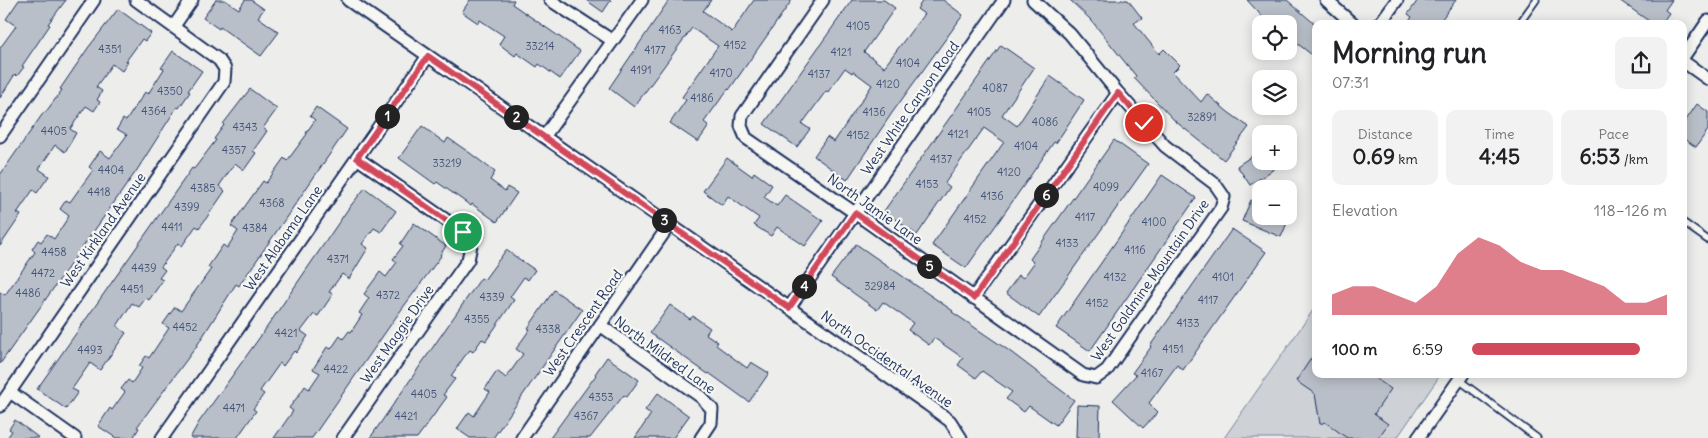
<!DOCTYPE html>
<meta charset="utf-8">
<style>
:root{--surface:#fff;--page:#f2f2f2;--text:#202124;--muted:#757577;--accent:#d1495b}
body{margin:0;font-family:Delius,sans-serif;background:var(--page);color:var(--text);height:100vh;display:flex;flex-direction:column;font-size:19px;white-space:nowrap}
*{box-sizing:border-box;margin:0}
p{font-size:16px;color:var(--muted)}
.icon{flex:none;width:28px;height:28px;fill:none;stroke:currentColor;stroke-width:2;stroke-linecap:round;stroke-linejoin:round}
.map{position:relative;flex:1;overflow:hidden}
.side{position:absolute;left:1312px;top:20px;width:375px;height:358px;display:flex;flex-direction:column;background:var(--surface);border-radius:10px;box-shadow:0 2px 12px #0003}
.side>*{flex:none}
.controls{position:absolute;left:1252px;top:15px;display:grid;gap:10px}
.controls a{display:grid;place-items:center;width:45px;height:45px;border-radius:10px;background:var(--surface);box-shadow:0 2px 12px #0003;font-size:25px}
.pin{position:absolute;display:grid;place-items:center;width:42px;height:42px;color:#fff;margin:-21px;border:2px solid #fff;border-radius:50%;box-shadow:0 1px 5px #0007}
.km{position:absolute;width:25px;height:25px;margin:-12px;border-radius:50%;background:#222;color:#fff;font-size:14px;line-height:25px;text-align:center}
.round{display:grid;place-items:center;flex:none;width:52px;height:52px;border-radius:10px;background:var(--page)}
.overview{display:flex;align-items:center;justify-content:space-between;height:85px;padding:0 20px}
h1{font-size:28px;font-weight:700;line-height:38px}
.metrics{display:grid;grid-template-columns:repeat(3,1fr);gap:8px;height:85px;padding:5px 20px}
.metrics div{display:grid;align-content:center;border-radius:10px;background:var(--page);text-align:center}
.metrics b{font-size:21px;font-weight:700}
.metrics small{font-size:14px;font-weight:400}
.metrics p{font-size:14px}
.chart{height:140px;padding:10px 20px}
.chart p{display:flex;justify-content:space-between}
.chart svg{width:100%;height:90px;margin-top:5px;fill:var(--accent);opacity:.7}
ul{padding:0 20px;list-style:none;font-size:16px}
li{display:grid;grid-template-columns:80px 60px 1fr;align-items:center;height:38px}
li i{height:12px;border-radius:6px;background:var(--accent)}
.map>svg:first-child{display:block}
.green{fill:#ced2d7;stroke:#74809a}
.building{fill:#b9bfc8;stroke:#1b2f5e}
.lines{fill:none;stroke-linecap:round;stroke-linejoin:round}
.service-casing{stroke:#1b2f5e;stroke-width:9}
.minor-casing{stroke:#1b2f5e;stroke-width:15}
.service{stroke:#f6f6f2;stroke-width:5.5}
.minor{stroke:#f6f6f2;stroke-width:11}
.route-casing{stroke:#fff;stroke-width:10}
.route{stroke:#d1495b;stroke-width:6}
.labels{text-anchor:middle;stroke-width:4.5;stroke-linejoin:round;paint-order:stroke}
.number-label{font-size:11px;fill:#425378}
.street-label{font-size:14px;fill:#1b2f5e;stroke:#f6f6f2}
</style>
<div class="map">
<svg width="1708" height="438" viewBox="0 0 1708 438">
<rect width="100%" height="100%" fill="#edeeec"/>
<filter id="ink" filterUnits="userSpaceOnUse"><feTurbulence type="fractalNoise" baseFrequency=".02" numOctaves="2"/><feDisplacementMap in="SourceGraphic" scale="10" xChannelSelector="R" yChannelSelector="G"/><feConvolveMatrix kernelMatrix="1 2 1 2 8 2 1 2 1" color-interpolation-filters="sRGB"/></filter>
<g filter="url(#ink)">
<path class="green" d="M1316,306V374H1441L1397,438H1224Z"/>
<path class="building" d="M19,0H66L48,24L50,25L22,66L24,67L17,76L15,74L0,98V48L16,26L6,19Z
M216,0H225L239,9L245,0H251L264,9L258,17L279,32L261,56L220,27L219,29L203,18Z
M470,0H514L512,4L580,51L560,79L539,64L537,67L517,53L515,56L499,44L504,36L480,20L478,23L462,12Z
M586,0H611L603,12Z
M669,0H711L703,11L732,32L754,0H792L729,90L728,89L704,122L709,126L698,142L670,123L686,100L682,97L718,46L692,28L634,107L609,88Z
M852,0H884L895,8L864,52L884,67L924,14L917,9L923,0H943L963,15L892,113L847,180L814,156L827,137L834,142L872,85L853,71L852,73L845,68L828,92L826,91L802,124L810,129L797,147L764,124Z
M1070,0H1128L1142,18L1134,23L1159,54L1164,49L1180,65L1173,72L1201,102L1207,94L1228,112L1249,127L1224,160L1175,121L1134,78L1136,76L1091,20Z
M1247,0H1287L1295,7L1316,25V58L1289,37V24H1269Z
M1418,0H1456L1438,24H1407L1412,17L1408,14Z
M1619,0H1672L1665,10L1669,13L1661,24H1653Z
M118,9L151,33L145,41L142,39L126,61L128,62L122,71L112,64L96,87L102,91L97,100L100,102L94,111L86,106L70,129L76,133L65,152L55,145L39,169L49,176L37,193L33,190L17,213L21,215L0,246V175L44,112L45,113L62,90L60,89L88,48Z
M1001,45L1034,68L1002,115L1017,126L1050,76L1084,100L1056,143L1054,142L966,268L932,245L1004,142L984,128L945,183L950,187L917,235L884,211Z
M173,51L202,71L188,91L190,92L179,108L177,107L137,170L0,364V292L5,295L35,252L32,249L38,240L41,242L47,234L54,239L69,216L60,209L66,200L70,202L80,188L93,170L89,167L100,151L110,158L127,135L117,129L123,119L126,121L145,92L148,94L164,69L161,68Z
M250,89L277,109L263,128L267,131L253,151L256,153L244,170L235,163L219,186L225,191L205,220L199,228L196,226L182,246L178,243L161,267L165,270L159,278L163,280L149,300L146,298L139,307L132,303L117,326L126,333L100,370L90,363L72,389L78,392L66,409L37,389L192,168L194,169L216,140L214,139L224,125L223,124Z
M1697,104L1708,112V130L1696,147L1684,139V123Z
M316,107L347,129L239,286L236,284L196,347L137,427L139,428L133,438H116L98,426L110,408L112,410L125,392L121,389L128,380L132,383L142,368L139,366L146,356L149,358L169,328L163,324L175,307L181,311L211,269L208,267L223,245L227,248L238,231L231,226L248,202L263,181L266,183L284,158L287,161L307,134L306,133L315,120L310,116Z
M422,126L445,143L448,138L470,153L495,172L490,180L505,191L507,187L517,193L497,222L472,204L471,206L437,182L435,184L399,158Z
M1114,140L1148,164L1039,317L1006,293L1019,275L1023,278L1034,263L1030,259Z
M1261,150V161H1286L1250,185L1237,166Z
M727,158L752,176L754,172L772,185L764,197L777,206L785,195L823,221L805,246L777,227L771,236L754,225L759,218L728,196L722,205L703,191Z
M1162,175L1196,198L1090,351L1056,328Z
M365,188L396,211L381,232L374,228L362,244L368,248L349,279L342,274L329,292L333,294L318,316L314,314L301,331L308,336L296,353L294,351L283,366L280,363L260,391L264,394L253,409L256,411L237,438H190L199,422L265,330L348,209Z
M1251,200L1261,204V216H1290L1281,237L1242,221Z
M414,223L446,246L440,255L441,256L396,317L312,438H274L293,411L289,408L299,395L305,386L309,389L320,373L313,369L327,347L331,349L340,336L343,339L349,331L351,332L362,315L359,313L369,298L364,294L380,272L386,277L397,262L393,259L403,246L400,244Z
M1232,229L1266,252L1183,370L1177,365L1149,403L1158,412L1143,428L1113,400L1136,375L1132,373L1151,347L1150,346Z
M856,244L953,311L952,312L1008,350L1074,400L1056,425L1029,406L1024,412L1006,399L1012,392L982,371L976,378L958,365L963,358L934,338L929,345L908,330L913,323L883,302L877,310L831,277Z
M506,250L535,270L528,280L524,277L510,297L514,300L486,341L482,339L473,352L470,350L464,357L451,376L455,379L443,395L447,397L431,419L417,438H370L467,298L481,278L484,280Z
M554,290L582,310L493,438H470L457,429L469,412L474,416L490,392L485,389L497,371L506,378L523,354L516,349L530,329L528,328Z
M670,305L690,319L693,316L710,328L706,334L718,342L716,345L747,368L751,362L769,373L749,402L709,373L708,374L650,333Z
M1316,351V374H1369L1391,389L1374,414L1388,424L1378,438H1347L1325,422L1320,424L1315,394L1296,381Z
M607,357L639,380L627,397L624,395L590,438H550L596,375L595,374Z
M658,393L689,416L673,438H635L651,414L645,410Z
M1077,405L1100,406L1099,438H1076Z
M15,420L39,438H7L12,431L9,429Z"/>
<g class="lines">
<g class="service-casing">
<path id="service" d="M1519,24L1536,0
M1684,223L1708,240
M1459,380L1537,438"/>
</g>
<g class="minor-casing">
<path id="minor" d="M348,0L927,404L950,421L961,438
M550,0L613,41
M823,0L742,116L741,126L746,138L855,213L1083,375L1096,378L1107,370L1221,208L1224,197L1215,184L1165,146L1118,93L1070,34L1033,0
M1326,0L1353,24
M1378,24L1381,22L1397,0
M174,26L192,0
M1684,56L1708,21
M1684,62L1708,79
M0,136L94,0
M544,137L642,0
M973,298L1118,93
M789,308L1004,0
M600,325L701,397L712,409L711,423L701,438
M10,392L75,438
M0,406L224,82L225,69L219,60L136,0
M162,438L428,56
M343,438L468,260L471,245L463,232L357,158
M522,438L670,224
M1418,438L1463,374"/>
</g>
<use href="#service" class="service"/>
<use href="#minor" class="minor"/>
</g>
</g>
<g class="lines" filter="url(#ink)">
<g class="route-casing">
<path id="route" d="M463,232L357,158L428,56L789,308L855,213L974,298L1118,93L1144,123"/>
</g>
<use href="#route" class="route"/>
</g>
<g class="labels">
<g class="number-label">
<text x="858" y="30">4105</text>
<text x="670" y="34">4163</text>
<text x="735" y="49">4152</text>
<text x="540" y="50">33214</text>
<text x="110" y="53">4351</text>
<text x="655" y="54">4177</text>
<text x="841" y="56">4121</text>
<text x="908" y="67">4104</text>
<text x="641" y="74">4191</text>
<text x="721" y="77">4170</text>
<text x="819" y="78">4137</text>
<text x="888" y="88">4120</text>
<text x="995" y="92">4087</text>
<text x="170" y="95">4350</text>
<text x="702" y="102">4186</text>
<text x="154" y="115">4364</text>
<text x="874" y="116">4136</text>
<text x="979" y="116">4105</text>
<text x="1202" y="121">32891</text>
<text x="1045" y="126">4086</text>
<text x="245" y="131">4343</text>
<text x="54" y="135">4405</text>
<text x="958" y="138">4121</text>
<text x="858" y="139">4152</text>
<text x="1026" y="150">4104</text>
<text x="234" y="154">4357</text>
<text x="941" y="163">4137</text>
<text x="447" y="167">33219</text>
<text x="111" y="174">4404</text>
<text x="1009" y="176">4120</text>
<text x="927" y="188">4153</text>
<text x="1106" y="191">4099</text>
<text x="203" y="192">4385</text>
<text x="99" y="196">4418</text>
<text x="992" y="200">4136</text>
<text x="272" y="207">4368</text>
<text x="187" y="211">4399</text>
<text x="1085" y="221">4117</text>
<text x="975" y="223">4152</text>
<text x="1154" y="226">4100</text>
<text x="172" y="231">4411</text>
<text x="255" y="232">4384</text>
<text x="1067" y="247">4133</text>
<text x="1135" y="254">4116</text>
<text x="54" y="256">4458</text>
<text x="338" y="263">4371</text>
<text x="144" y="272">4439</text>
<text x="43" y="277">4472</text>
<text x="1115" y="281">4132</text>
<text x="1223" y="281">4101</text>
<text x="880" y="290">32984</text>
<text x="132" y="293">4451</text>
<text x="28" y="297">4486</text>
<text x="388" y="299">4372</text>
<text x="492" y="301">4339</text>
<text x="1208" y="304">4117</text>
<text x="1097" y="307">4152</text>
<text x="477" y="323">4355</text>
<text x="1188" y="327">4133</text>
<text x="185" y="331">4452</text>
<text x="548" y="333">4338</text>
<text x="286" y="337">4421</text>
<text x="1173" y="353">4151</text>
<text x="90" y="354">4493</text>
<text x="336" y="373">4422</text>
<text x="1152" y="377">4167</text>
<text x="424" y="398">4405</text>
<text x="601" y="401">4353</text>
<text x="234" y="412">4471</text>
<text x="406" y="420">4421</text>
<text x="586" y="420">4367</text>
</g>
<g class="street-label">
<text transform="translate(910 108) rotate(-55)" y="5">West White Canyon Road</text>
<text transform="translate(875 209) rotate(35)" y="5">North Jamie Lane</text>
<text transform="translate(103 230) rotate(-55)" y="5">West Kirkland Avenue</text>
<text transform="translate(283 238) rotate(-55)" y="5">West Alabama Lane</text>
<text transform="translate(1150 280) rotate(-55)" y="5">West Goldmine Mountain Drive</text>
<text transform="translate(583 323) rotate(-55)" y="5">West Crescent Road</text>
<text transform="translate(397 334) rotate(-55)" y="5">West Maggie Drive</text>
<text transform="translate(665 355) rotate(36)" y="5">North Mildred Lane</text>
<text transform="translate(887 359) rotate(35)" y="5">North Occidental Avenue</text>
</g>
</g>
</svg>
<div class="controls">
<a><svg class="icon" aria-label="locate" viewBox="0 0 24 24"><circle cx="12" cy="12" r="6"/><path d="M12 2v4M12 18v4M2 12h4M18 12h4"/></svg></a>
<a><svg class="icon" aria-label="layers" viewBox="0 0 24 24"><path d="M12 4l9 5-9 5-9-5zM3 14l9 5 9-5"/></svg></a>
<a>+</a>
<a>−</a>
</div>
<div class="pin" style="left:463px;top:232px;background:#1e9e55"><svg class="icon" aria-label="arrive" viewBox="0 0 24 24"><path d="M6 21V4h12l-3 4 3 4H6"/></svg></div>
<div class="pin" style="left:1144px;top:123px;background:#d93025"><svg class="icon" aria-label="check" viewBox="0 0 24 24"><path d="M5 12l5 5 9-10"/></svg></div>
<b class="km" style="left:387px;top:116px">1</b>
<b class="km" style="left:516px;top:117px">2</b>
<b class="km" style="left:664px;top:220px">3</b>
<b class="km" style="left:804px;top:286px">4</b>
<b class="km" style="left:929px;top:266px">5</b>
<b class="km" style="left:1046px;top:195px">6</b>
<section class="side">
<div class="overview"><div><h1>Morning run</h1><p>07:31</p></div><a class="round"><svg class="icon" aria-label="share" viewBox="0 0 24 24"><path d="M12 15V3M7 8l5-5 5 5M5 13v7h14v-7"/></svg></a></div>
<div class="metrics">
<div><p>Distance</p><b>0.69<small> km</small></b></div>
<div><p>Time</p><b>4:45</b></div>
<div><p>Pace</p><b>6:53<small> /km</small></b></div>
</div>
<div class="chart"><p><span>Elevation</span>118–126 m</p>
<svg viewBox="0 0 160 44" preserveAspectRatio="none"><path d="M0 44V34L10 30L20 30L30 34L40 38L50 30L60 14L70 6L80 10L90 18L100 22L110 22L120 26L130 30L140 38L150 38L160 34V44z"/></svg>
</div>
<ul>
<li><b>100 m</b>6:59<i style="width:86%"></i></li>
</ul>
</section>
</div>
